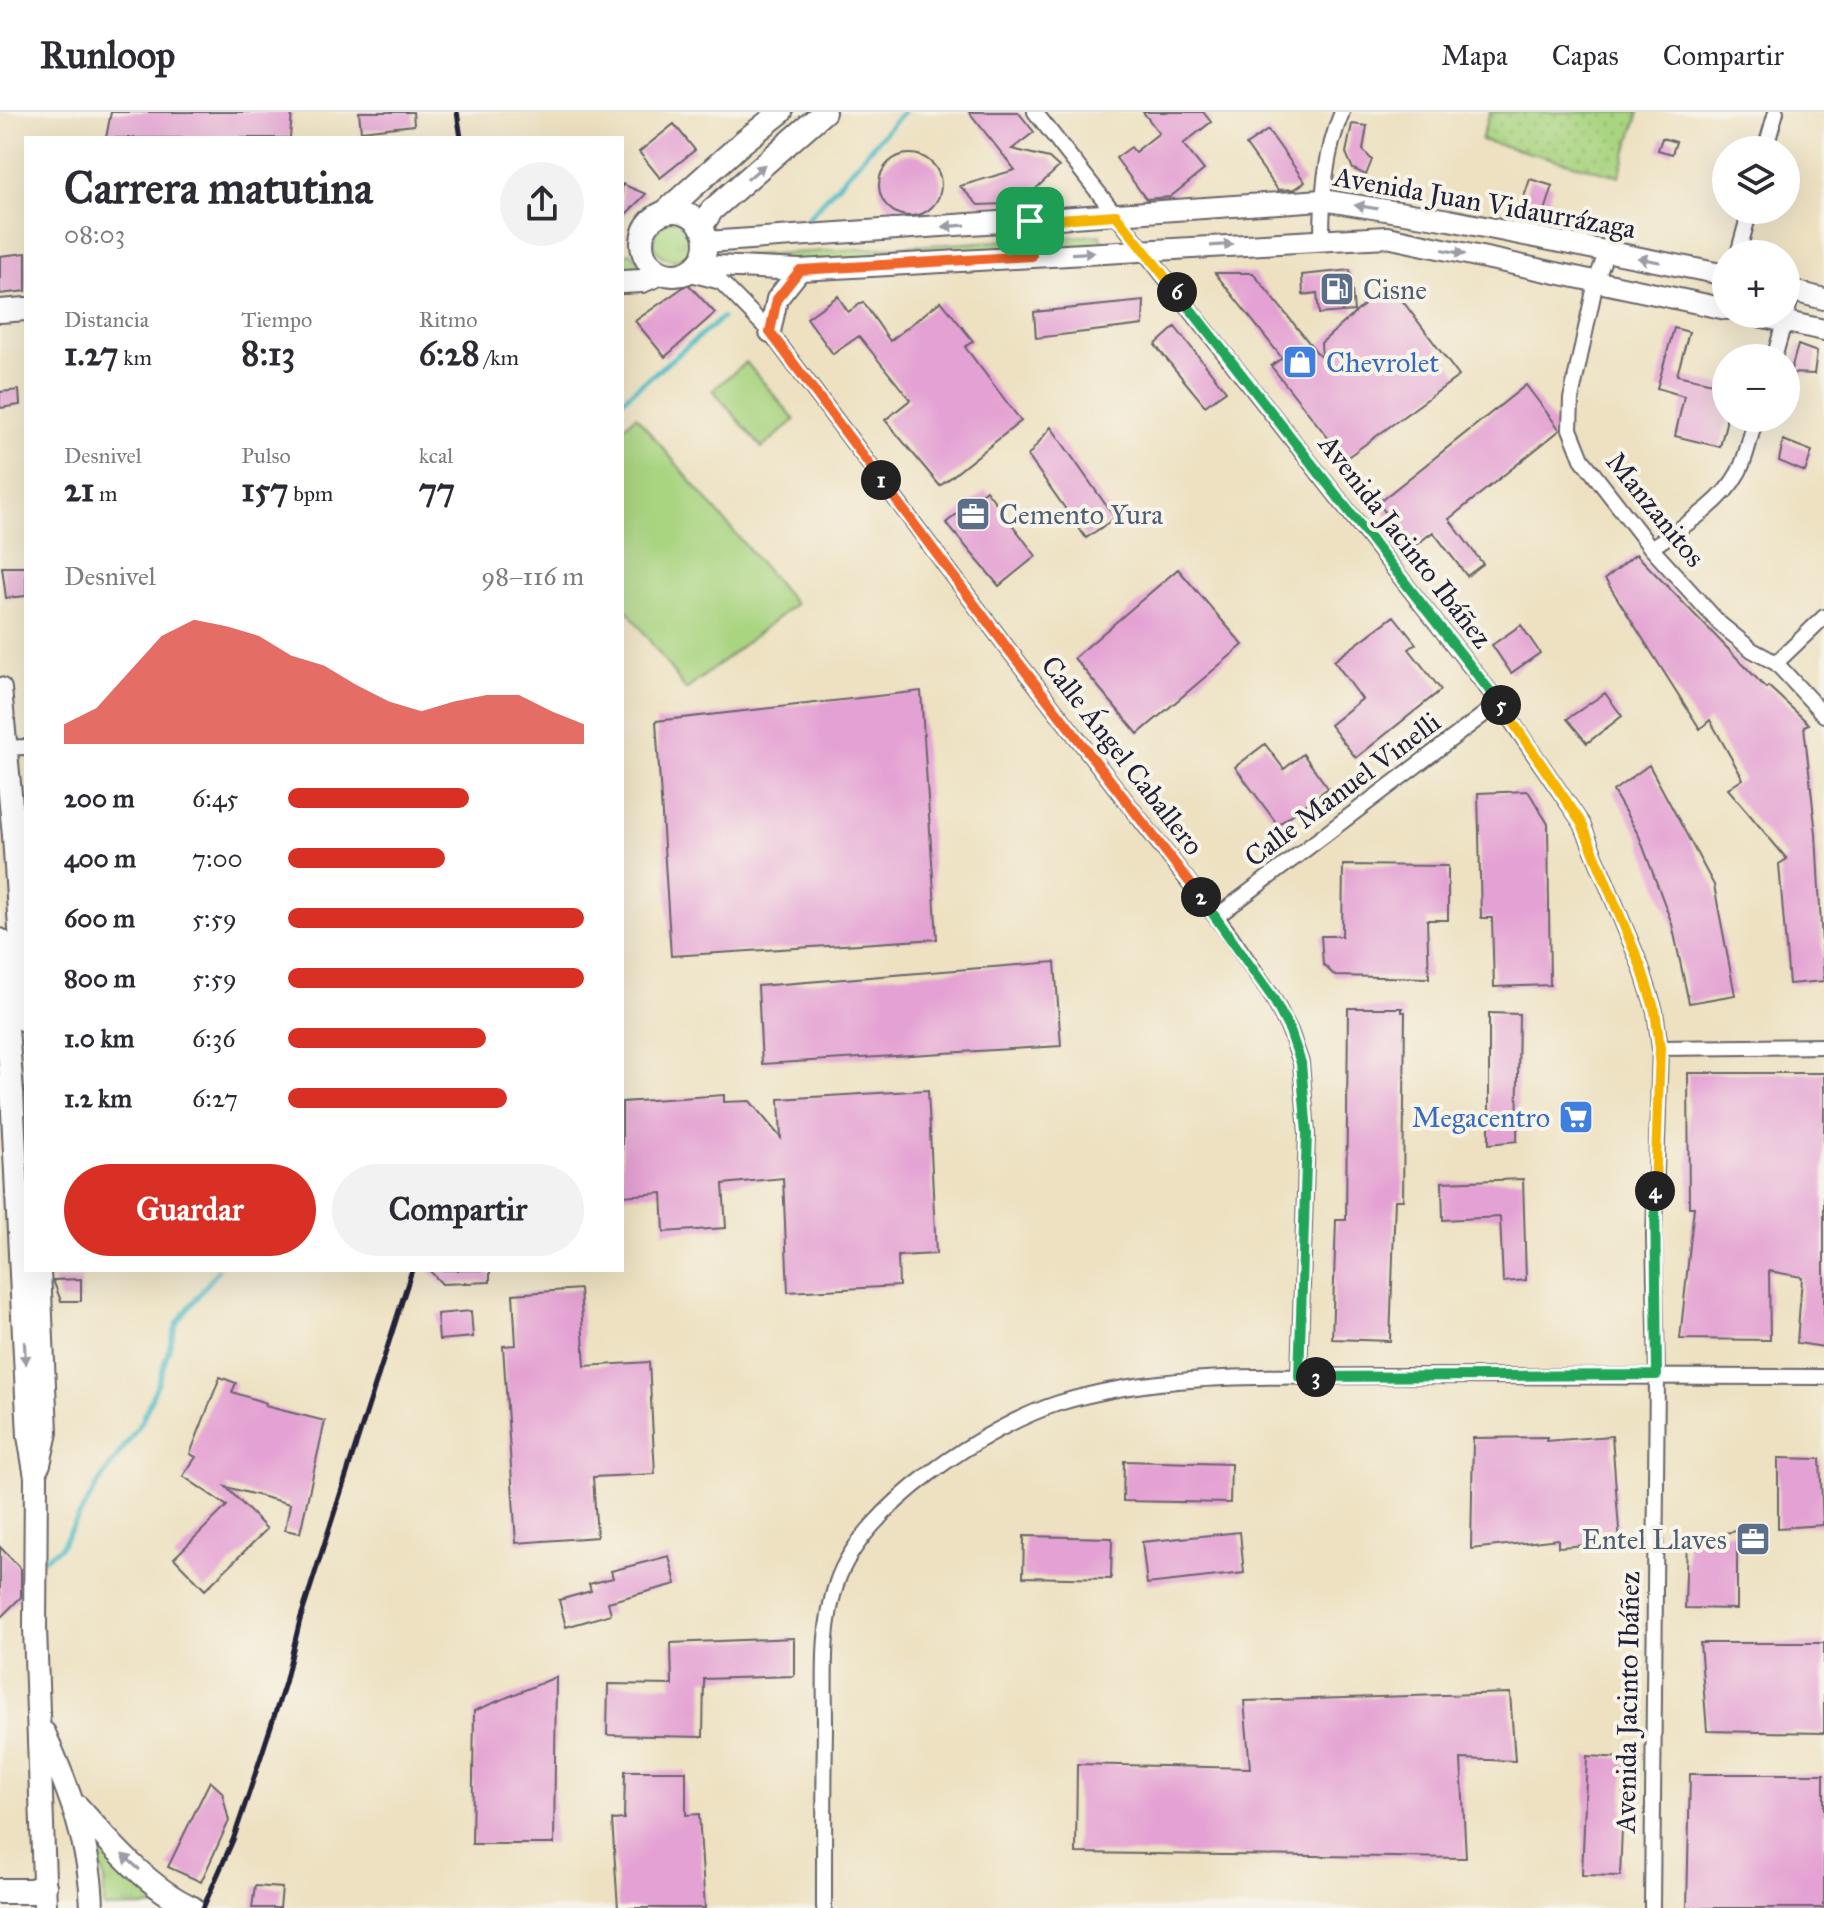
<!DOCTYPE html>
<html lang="es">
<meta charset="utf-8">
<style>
:root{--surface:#fff;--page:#f2f2f3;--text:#2b2b33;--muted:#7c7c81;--line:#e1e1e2;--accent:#d93025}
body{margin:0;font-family:"IM FELL Great Primer",serif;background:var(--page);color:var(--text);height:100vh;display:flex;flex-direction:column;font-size:30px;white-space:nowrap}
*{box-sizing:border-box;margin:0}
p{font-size:26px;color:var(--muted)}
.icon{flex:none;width:44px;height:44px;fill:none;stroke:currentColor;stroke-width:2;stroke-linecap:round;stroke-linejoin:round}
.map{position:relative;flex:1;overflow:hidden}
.drawer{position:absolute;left:24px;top:24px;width:600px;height:1136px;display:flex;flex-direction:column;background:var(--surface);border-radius:0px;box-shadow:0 8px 32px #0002}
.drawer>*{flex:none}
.buttons{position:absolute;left:1712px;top:24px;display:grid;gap:16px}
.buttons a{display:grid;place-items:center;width:88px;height:88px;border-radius:50%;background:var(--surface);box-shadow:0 8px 32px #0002;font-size:40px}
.pin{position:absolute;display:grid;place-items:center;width:68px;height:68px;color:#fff;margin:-34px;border-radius:16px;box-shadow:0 4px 12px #0006}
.km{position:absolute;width:40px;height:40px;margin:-20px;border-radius:50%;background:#222;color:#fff;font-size:22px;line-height:40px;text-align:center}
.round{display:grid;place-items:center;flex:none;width:84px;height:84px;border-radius:42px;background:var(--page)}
.head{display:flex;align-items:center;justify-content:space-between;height:136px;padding:0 40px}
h1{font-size:44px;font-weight:700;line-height:60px}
.figures{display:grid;grid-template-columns:repeat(3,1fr);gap:12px;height:136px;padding:8px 40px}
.figures div{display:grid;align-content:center}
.figures b{font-size:34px;font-weight:700}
.figures small{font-size:22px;font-weight:400}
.figures p{font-size:22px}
.chart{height:224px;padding:16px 40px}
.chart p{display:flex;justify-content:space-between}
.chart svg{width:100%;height:144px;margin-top:8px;fill:var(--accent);opacity:.7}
.primary-button{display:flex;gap:16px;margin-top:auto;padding:16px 40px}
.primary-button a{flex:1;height:92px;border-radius:48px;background:var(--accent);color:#fff;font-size:32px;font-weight:700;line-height:92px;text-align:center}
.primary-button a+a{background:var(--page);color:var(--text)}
ul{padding:0 40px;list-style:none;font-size:26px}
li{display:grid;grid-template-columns:128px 96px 1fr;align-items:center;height:60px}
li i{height:20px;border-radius:10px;background:var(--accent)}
header{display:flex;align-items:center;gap:48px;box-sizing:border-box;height:112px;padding:0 40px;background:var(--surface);border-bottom:2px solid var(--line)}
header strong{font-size:38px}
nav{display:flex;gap:44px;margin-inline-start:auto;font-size:28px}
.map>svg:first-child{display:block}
.grass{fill:url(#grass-tufts);stroke:#667b5e;stroke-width:2}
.park{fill:url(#park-dots);stroke:#667b5e;stroke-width:2}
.pitch{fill:#a9d480;stroke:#667b5e;stroke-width:2}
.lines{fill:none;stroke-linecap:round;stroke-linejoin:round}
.stream{stroke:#4cbac4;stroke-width:5}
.building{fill:#e4a1d3}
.minor-casing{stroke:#69656a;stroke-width:18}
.secondary-casing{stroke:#69656a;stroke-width:24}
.primary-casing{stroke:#69656a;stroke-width:26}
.trunk-casing{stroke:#69656a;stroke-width:28}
.minor{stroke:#fff;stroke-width:14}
.secondary{stroke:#fff;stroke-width:20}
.primary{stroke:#fff;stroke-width:22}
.trunk{stroke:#fff;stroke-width:24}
.rail{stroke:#22223b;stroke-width:5}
.oneway{fill:#9c9ca7}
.split-1-casing{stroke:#fff;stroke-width:16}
.split-2-casing{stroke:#fff;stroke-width:16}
.split-3-casing{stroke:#fff;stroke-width:16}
.split-4-casing{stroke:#fff;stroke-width:16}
.split-5-casing{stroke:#fff;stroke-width:16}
.split-6-casing{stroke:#fff;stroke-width:16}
.split-7-casing{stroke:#fff;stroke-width:16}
.split-1{stroke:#f0652b;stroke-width:10}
.split-2{stroke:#f0652b;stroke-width:10}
.split-3{stroke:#22a559;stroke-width:10}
.split-4{stroke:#22a559;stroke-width:10}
.split-5{stroke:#f5b400;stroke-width:10}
.split-6{stroke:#22a559;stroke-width:10}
.split-7{stroke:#f5b400;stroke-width:10}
.labels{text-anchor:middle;stroke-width:8;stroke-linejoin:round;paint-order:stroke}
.street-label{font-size:28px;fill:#22223b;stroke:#f7f3e8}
.service-label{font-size:28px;fill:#4e5e75;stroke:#f7f3e8;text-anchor:start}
.shop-label{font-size:28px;fill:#366cbe;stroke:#f7f3e8;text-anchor:start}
</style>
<header>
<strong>Runloop</strong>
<nav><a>Mapa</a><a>Capas</a><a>Compartir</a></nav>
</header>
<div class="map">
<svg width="1824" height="1796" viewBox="0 0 1824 1796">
<defs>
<pattern id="grass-tufts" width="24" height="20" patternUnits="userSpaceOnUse" patternTransform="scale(2)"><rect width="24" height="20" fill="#a9d480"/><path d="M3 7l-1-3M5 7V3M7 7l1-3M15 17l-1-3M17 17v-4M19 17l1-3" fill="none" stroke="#91b670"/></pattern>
<pattern id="park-dots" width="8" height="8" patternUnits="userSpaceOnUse" patternTransform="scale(2)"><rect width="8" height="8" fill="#a9d480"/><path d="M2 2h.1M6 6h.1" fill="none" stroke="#91b670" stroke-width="1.8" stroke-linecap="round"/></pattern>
</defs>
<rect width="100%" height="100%" fill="#f7f3e8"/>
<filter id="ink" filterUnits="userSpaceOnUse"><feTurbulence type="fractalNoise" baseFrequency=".0125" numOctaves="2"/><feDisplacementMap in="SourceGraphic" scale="16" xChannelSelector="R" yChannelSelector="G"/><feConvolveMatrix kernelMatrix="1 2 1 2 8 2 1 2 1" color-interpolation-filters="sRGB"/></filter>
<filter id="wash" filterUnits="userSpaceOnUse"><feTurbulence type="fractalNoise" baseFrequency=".006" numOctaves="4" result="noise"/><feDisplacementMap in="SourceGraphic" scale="32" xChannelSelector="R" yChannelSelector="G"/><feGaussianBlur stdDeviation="1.8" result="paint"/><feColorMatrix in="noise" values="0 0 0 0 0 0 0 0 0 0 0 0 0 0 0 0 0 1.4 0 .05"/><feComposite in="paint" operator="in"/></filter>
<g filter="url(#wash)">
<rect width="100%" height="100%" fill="#ede1c1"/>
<path class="grass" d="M654 128a20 20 0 1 1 40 0a20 20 0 1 1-40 0Z
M1100,123L1104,134L812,150L740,144Z
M631,140L648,160H622V146Z
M93,1731L169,1794L104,1796V1763Z"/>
<path class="park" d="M1490,0H1639L1619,64L1481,28Z"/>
<path class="pitch" d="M746,250L795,308L762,336L713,278Z
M636,304L795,492L686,578L622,491V316Z"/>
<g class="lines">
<path class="stream" d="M802,113L903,0
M622,288L722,206
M43,1447L60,1436L100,1369L141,1311L159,1268L177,1211L218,1158"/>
</g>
<g id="blocks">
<path class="building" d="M111,0H292L290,26H106Z
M359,0H413L414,13L361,19Z
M969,0H1018L1034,20L1012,37L1049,46L1059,55L1030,82L1037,91L978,93L960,74L1015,58Z
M1143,0H1203L1211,10L1183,32L1204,58L1170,85L1146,87L1116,46L1131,35L1135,40L1159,21Z
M674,12L695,38L660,66L639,40Z
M1352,12L1367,14L1363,38L1372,48L1366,63L1353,57L1346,41Z
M1268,18L1305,70L1295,77L1278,78L1246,33Z
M1662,26L1676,30L1672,42L1658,38Z
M879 73a31 31 0 1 1 62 0a31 31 0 1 1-62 0Z
M1530,67L1553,74L1541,111L1518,103Z
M622,72L646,82L622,106Z
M26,141V179L0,182V144Z
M1350,158L1354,199L1319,202L1317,181L1303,183L1302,163Z
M1215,161H1253L1322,247L1321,231L1389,171L1459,264L1345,347L1271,254L1282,246Z
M688,172L715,201L665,245L635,209Z
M838,184L848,200L863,190L890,229L941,189L973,229L965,235L1021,309L940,374L885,308L910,288L859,224L833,242L807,206Z
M1144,189L1143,213L1036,226L1034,200Z
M1175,215L1226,279L1205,294L1155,233Z
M1674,216L1689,220L1677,263L1726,274V311L1720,335L1675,324L1684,284L1657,276Z
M1798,233L1817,240L1814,262L1790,261Z
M1526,273L1560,318L1449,407L1483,452L1467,464L1433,420L1413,435L1378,391Z
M19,278L20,293L0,296V280Z
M1051,315L1115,406L1086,426L1028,344Z
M1783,328L1812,339L1805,360L1779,349Z
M986,378L1036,444L999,474L946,411Z
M1636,442L1766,576L1768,574L1809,612L1804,614L1816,722L1824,869L1789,872L1779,752L1787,747L1728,677L1743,667L1710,608L1700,617L1605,467Z
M2,455H26V484L6,486Z
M1178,457L1243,533L1138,622L1074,546Z
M1394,504L1416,532L1409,537L1441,578L1356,646L1330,613L1362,587L1334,549Z
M1521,513L1540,541L1511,561L1492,533Z
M921,579L937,827L671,844L656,609Z
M1605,581L1622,604L1587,631L1567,607Z
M1265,632L1284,657L1303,642L1328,676L1278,713L1235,655Z
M1649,653L1714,773L1735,883L1689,891L1672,812L1639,724L1613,679Z
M1528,679L1548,712L1550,873L1494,875L1492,806H1481L1478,681Z
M1343,753L1448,754V808H1427L1429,866L1335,864L1323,852L1321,824H1342Z
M1055,850L1061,934L762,952L758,874Z
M1348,896H1402V900H1405L1403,1088H1395L1390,1229L1332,1227L1336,1108H1346Z
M1489,901L1519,902L1517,1029L1489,1032Z
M1688,961H1824V1235L1797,1231L1802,1165L1769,1159L1770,1228L1680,1227L1694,1095H1689Z
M928,978L936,1142L898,1144L899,1174L788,1180L783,1066L723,1072L726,1116L664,1120L662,1081L622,1084V990L724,983V990L750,989L781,1026L779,987Z
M1523,1067L1526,1168L1503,1170L1500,1105L1443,1108L1442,1070Z
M429,1158H490V1170L442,1172Z
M81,1167V1189H61L53,1168Z
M580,1177L585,1254L649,1250L655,1362L593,1365L597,1425L516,1431L503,1234L516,1233L513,1182Z
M471,1199L473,1225L439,1228L437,1202Z
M220,1265L236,1271L232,1280L266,1291L265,1294L325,1309L300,1421L285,1418L290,1392L226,1375L267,1417L205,1478L174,1446L227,1394L183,1364L196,1345L190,1342Z
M1612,1324L1620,1431L1558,1435V1427L1471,1437L1473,1326L1547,1325L1546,1329Z
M1778,1346L1820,1347L1823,1413L1778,1416Z
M1124,1349L1231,1352L1230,1391L1123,1389Z
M1737,1419V1497L1685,1496L1687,1427Z
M1240,1420L1244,1461L1147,1472L1142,1430Z
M1024,1424L1112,1426L1111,1467L1023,1465Z
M0,1435L21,1457V1485L0,1506Z
M669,1444L676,1472L608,1490L611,1502L566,1515L559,1488L591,1479L589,1472L613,1466L611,1459Z
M794,1526V1564L704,1567L703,1625L607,1623L608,1572L672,1573L671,1531Z
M1700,1531H1824V1621L1707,1619Z
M556,1565L554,1732H472L474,1599Z
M1510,1581L1515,1649L1461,1647L1466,1746L1076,1741L1077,1652L1250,1656L1244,1589Z
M1587,1644L1625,1646L1620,1764L1582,1763Z
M625,1659H686V1703L699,1702L705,1796H618L612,1708L624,1707Z
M1690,1662H1824V1796H1687Z
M210,1669L222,1680L229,1709L201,1770L168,1755Z
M255,1774L282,1776L280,1796H252Z"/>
</g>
</g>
<g filter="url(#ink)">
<use href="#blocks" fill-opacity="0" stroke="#69656a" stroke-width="2"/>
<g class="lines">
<g class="minor-casing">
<path id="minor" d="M1035,0L1499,591L1582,712L1641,855L1655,899L1660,936L1654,1123L1657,1263L1652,1796
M1765,38L1776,0
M1322,128C1322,84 1325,41 1342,0
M705,139L721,170L770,220L1008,537L1230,823L1273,886L1290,919L1301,951L1307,1021L1299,1265
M1607,139L1596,169L1571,287L1570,317L1582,347L1651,436L1720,512L1752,538L1776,551L1824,603
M1738,142L1750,98
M687,161L721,170
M1774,246L1793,179
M1651,436C1681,415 1720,394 1738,361C1747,346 1750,323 1756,306
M1776,551L1824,505
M0,636L26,635
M1216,805L1499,591
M1660,936L1824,934
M824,1796C824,1736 824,1675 825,1615C825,1566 821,1517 837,1470C862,1395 987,1314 1059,1291C1161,1259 1286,1265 1392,1264C1536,1264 1680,1264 1824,1265"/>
</g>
<g class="secondary-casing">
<path id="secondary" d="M706,130L1322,88L1449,108L1726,163
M697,153L800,158L1387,125L1726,197
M1786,177L1824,187
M1749,202L1824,218
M770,220L777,187L800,158"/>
</g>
<g class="primary-casing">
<path id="primary" d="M642 131a32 32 0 1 1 64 0a32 32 0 1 1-64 0Z
M665,100L743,30L781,0
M701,115L712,98L824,0
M622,170L642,169L662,161
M0,199L26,197
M0,577L14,724L26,909
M0,828L12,980L29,1324L36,1365L35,1516L45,1796
M39,1352L46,1320L39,1158
M44,1621C69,1678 91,1733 92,1796
M78,1695C109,1730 149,1777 193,1796"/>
</g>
<g class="trunk-casing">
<path id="trunk" d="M0,1779H32L44,1774"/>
</g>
<use href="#minor" class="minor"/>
<use href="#secondary" class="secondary"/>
<use href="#primary" class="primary"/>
<use href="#trunk" class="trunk"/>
<path class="rail" d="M457,0L461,26
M203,1796L233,1728L249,1681L285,1571L300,1508L412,1158"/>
</g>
<defs><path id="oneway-solid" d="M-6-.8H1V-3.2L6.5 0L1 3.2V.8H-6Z" transform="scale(2)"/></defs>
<g class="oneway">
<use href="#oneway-solid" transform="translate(756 60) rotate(-41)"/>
<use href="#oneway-solid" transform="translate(1366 95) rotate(-171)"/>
<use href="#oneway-solid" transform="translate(954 114) rotate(176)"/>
<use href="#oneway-solid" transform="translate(1222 133) rotate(-4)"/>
<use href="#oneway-solid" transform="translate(1454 140) rotate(12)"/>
<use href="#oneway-solid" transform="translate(1083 141) rotate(-3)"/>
<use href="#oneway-solid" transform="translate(1649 148) rotate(-169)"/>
<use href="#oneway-solid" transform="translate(25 1241) rotate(87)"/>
<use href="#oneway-solid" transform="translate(131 1750) rotate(-138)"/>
</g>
</g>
<g class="lines" filter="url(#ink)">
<g class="split-1-casing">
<path id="split-1" d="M881,368L770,220L777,187L800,158L1032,144L1030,109"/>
</g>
<g class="split-2-casing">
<path id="split-2" d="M881,368L1008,537L1201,785"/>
</g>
<g class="split-3-casing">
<path id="split-3" d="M1201,785L1273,886L1290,919L1301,951L1307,1021L1299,1265H1316"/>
</g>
<g class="split-4-casing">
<path id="split-4" d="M1316,1265L1657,1263L1655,1079"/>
</g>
<g class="split-5-casing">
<path id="split-5" d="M1501,593L1582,712L1641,855L1655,899L1660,936L1655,1079"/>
</g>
<g class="split-6-casing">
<path id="split-6" d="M1177,180L1501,593"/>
</g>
<g class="split-7-casing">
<path id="split-7" d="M1030,109L1116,103L1177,180"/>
</g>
<use href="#split-1" class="split-1"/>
<use href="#split-2" class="split-2"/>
<use href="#split-3" class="split-3"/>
<use href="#split-4" class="split-4"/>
<use href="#split-5" class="split-5"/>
<use href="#split-6" class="split-6"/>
<use href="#split-7" class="split-7"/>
</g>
<defs>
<g id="fuel-square" transform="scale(1.8)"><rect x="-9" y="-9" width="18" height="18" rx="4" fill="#5c6f8a" stroke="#f7f3e8"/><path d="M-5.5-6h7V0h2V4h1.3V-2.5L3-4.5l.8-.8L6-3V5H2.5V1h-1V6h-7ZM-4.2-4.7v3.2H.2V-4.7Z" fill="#fff"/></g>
<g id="shop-square" transform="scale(1.8)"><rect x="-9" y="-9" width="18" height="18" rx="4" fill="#3f7fe0" stroke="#f7f3e8"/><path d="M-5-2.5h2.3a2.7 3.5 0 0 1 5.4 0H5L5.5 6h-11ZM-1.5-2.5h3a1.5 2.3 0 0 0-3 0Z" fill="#fff"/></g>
<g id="office-square" transform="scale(1.8)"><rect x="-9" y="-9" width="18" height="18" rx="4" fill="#5c6f8a" stroke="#f7f3e8"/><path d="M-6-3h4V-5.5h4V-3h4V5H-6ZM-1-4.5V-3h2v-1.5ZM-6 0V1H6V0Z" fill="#fff"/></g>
<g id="supermarket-square" transform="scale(1.8)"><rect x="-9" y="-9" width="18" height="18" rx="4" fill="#3f7fe0" stroke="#f7f3e8"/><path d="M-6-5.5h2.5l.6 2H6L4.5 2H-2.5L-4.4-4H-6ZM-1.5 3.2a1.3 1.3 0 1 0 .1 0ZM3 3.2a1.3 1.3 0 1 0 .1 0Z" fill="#fff"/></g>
</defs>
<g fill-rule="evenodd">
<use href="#fuel-square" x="1337" y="177"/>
<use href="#shop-square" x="1300" y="250"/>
<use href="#office-square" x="973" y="402"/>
<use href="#supermarket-square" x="1576" y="1005"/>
<use href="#office-square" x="1753" y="1427"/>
</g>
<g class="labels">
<g class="street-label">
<text transform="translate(1485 90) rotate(10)" y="10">Avenida Juan Vidaurrázaga</text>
<text transform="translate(1656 397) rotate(51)" y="10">Manzanitos</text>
<text transform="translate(1406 429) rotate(52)" y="10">Avenida Jacinto Ibáñez</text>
<text transform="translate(1123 643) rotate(52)" y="10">Calle Ángel Caballero</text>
<text transform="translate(1342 677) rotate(-37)" y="10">Calle Manuel Vinelli</text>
<text transform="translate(1627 1590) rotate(-89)" y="10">Avenida Jacinto Ibáñez</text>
</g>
<g class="service-label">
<text x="1363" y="187">Cisne</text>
<text x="999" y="412">Cemento Yura</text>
<text x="1727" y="1437" text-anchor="end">Entel Llaves</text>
</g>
<g class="shop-label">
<text x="1326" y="260">Chevrolet</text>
<text x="1550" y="1015" text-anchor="end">Megacentro</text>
</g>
</g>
</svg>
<div class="buttons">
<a><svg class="icon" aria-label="layers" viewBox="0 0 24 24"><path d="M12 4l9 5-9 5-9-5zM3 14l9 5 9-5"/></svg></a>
<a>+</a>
<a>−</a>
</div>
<div class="pin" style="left:1030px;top:109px;background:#1e9e55"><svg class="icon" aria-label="arrive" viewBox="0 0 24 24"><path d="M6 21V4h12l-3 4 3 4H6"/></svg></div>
<b class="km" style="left:881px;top:368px">1</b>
<b class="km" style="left:1201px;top:785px">2</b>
<b class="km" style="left:1316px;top:1265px">3</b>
<b class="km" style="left:1655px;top:1079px">4</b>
<b class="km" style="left:1501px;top:593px">5</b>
<b class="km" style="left:1177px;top:180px">6</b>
<section class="drawer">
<div class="head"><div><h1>Carrera matutina</h1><p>08:03</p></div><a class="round"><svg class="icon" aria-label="share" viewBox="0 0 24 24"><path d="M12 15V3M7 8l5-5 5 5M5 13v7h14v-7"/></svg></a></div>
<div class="figures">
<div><p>Distancia</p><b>1.27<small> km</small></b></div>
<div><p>Tiempo</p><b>8:13</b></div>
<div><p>Ritmo</p><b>6:28<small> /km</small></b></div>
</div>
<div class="figures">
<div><p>Desnivel</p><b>21<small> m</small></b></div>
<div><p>Pulso</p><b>157<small> bpm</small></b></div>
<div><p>kcal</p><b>77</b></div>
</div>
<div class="chart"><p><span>Desnivel</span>98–116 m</p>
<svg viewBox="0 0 160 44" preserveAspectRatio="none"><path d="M0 44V38L10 33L20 22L30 11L40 6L50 8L60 11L70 17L80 20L90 26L100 31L110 34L120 31L130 29L140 29L150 34L160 38V44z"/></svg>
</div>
<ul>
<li><b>200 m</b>6:45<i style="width:61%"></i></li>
<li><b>400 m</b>7:00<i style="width:53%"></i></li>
<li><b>600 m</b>5:59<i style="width:100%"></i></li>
<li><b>800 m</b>5:59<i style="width:100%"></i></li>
<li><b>1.0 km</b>6:36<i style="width:67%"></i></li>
<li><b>1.2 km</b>6:27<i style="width:74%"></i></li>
</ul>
<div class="primary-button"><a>Guardar</a><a>Compartir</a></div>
</section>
</div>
